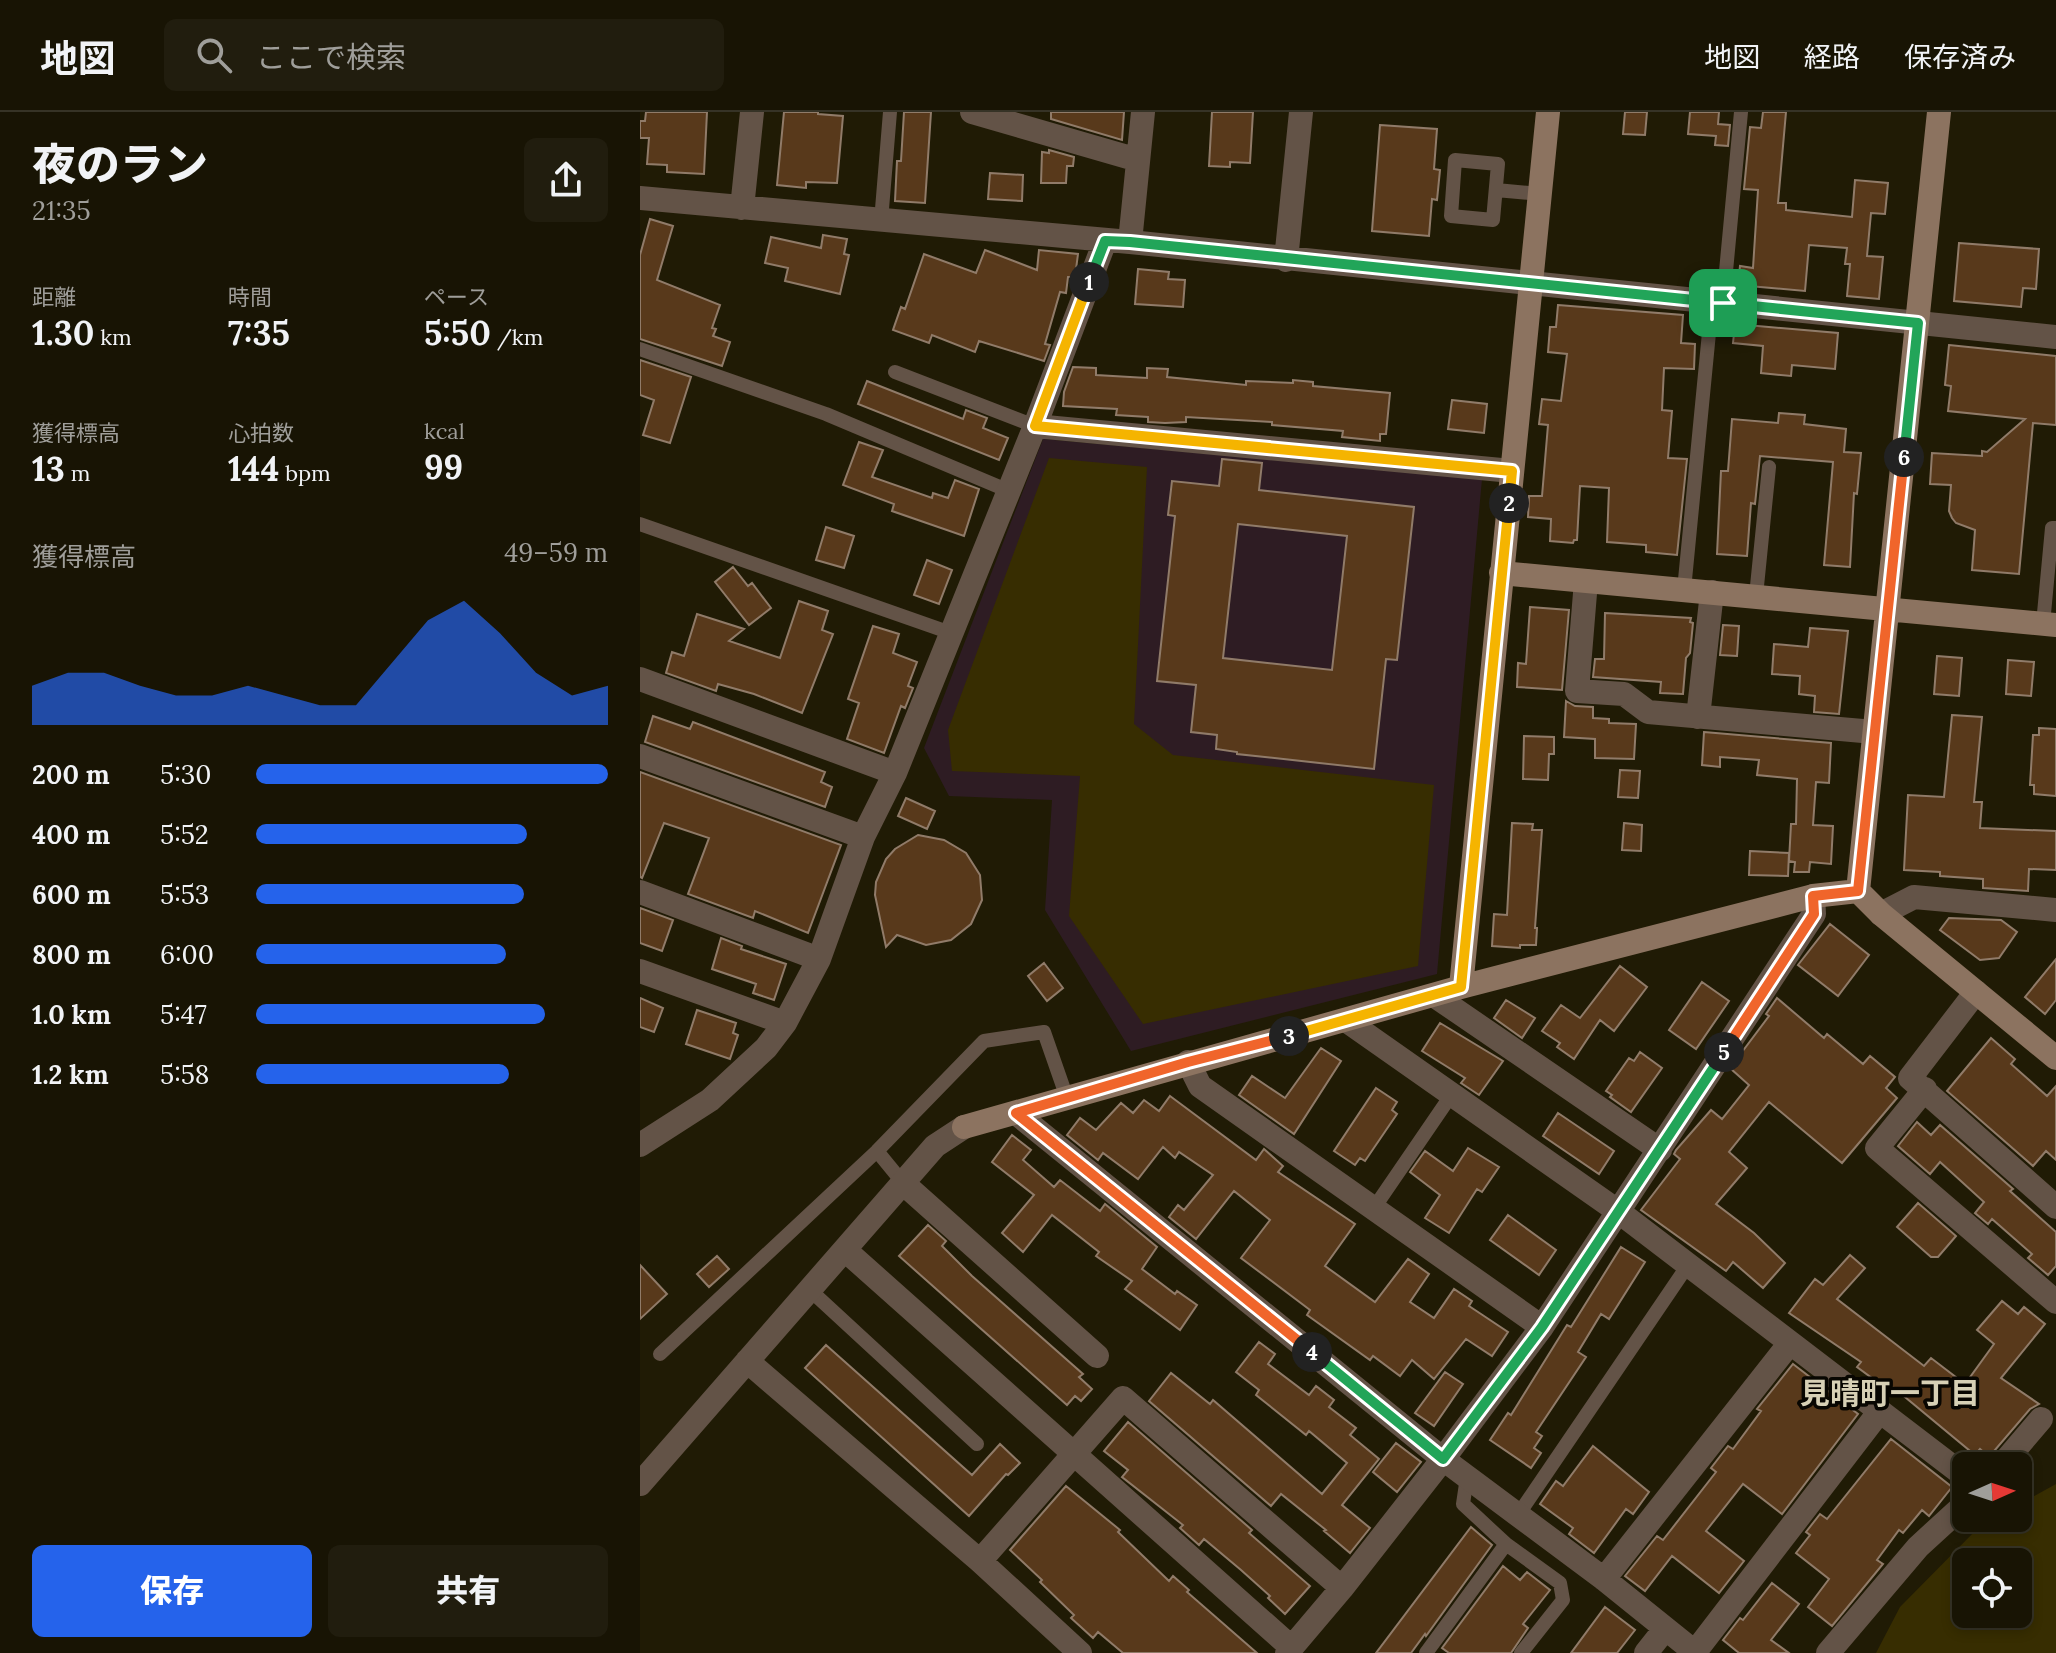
<!DOCTYPE html>
<html lang="ja">
<meta charset="utf-8">
<style>
:root{--surface:#181404;--page:#211d0e;--text:#f1f3f6;--muted:#9f9e9a;--line:#363326;--accent:#2563eb}
body{margin:0;font-family:Lora,"Noto Sans JP",serif;background:var(--page);color:var(--text);height:100vh;display:flex;flex-direction:column;font-size:30px;white-space:nowrap}
*{box-sizing:border-box;margin:0}
p{font-size:26px;color:var(--muted)}
.icon{flex:none;width:44px;height:44px;fill:none;stroke:currentColor;stroke-width:2;stroke-linecap:round;stroke-linejoin:round}
.map{position:relative;flex:1;overflow:hidden}
.details{display:flex;flex-direction:column;background:var(--surface);width:640px}
.details>*{flex:none}
.needle{width:52px;rotate:87deg}
.buttons{position:absolute;left:1312px;top:1340px;display:grid;gap:16px}
.buttons a{display:grid;place-items:center;width:80px;height:80px;border-radius:12px;background:var(--surface);box-shadow:0 4px 12px #0003,0 0 0 2px var(--line);font-size:40px}
.pin{position:absolute;display:grid;place-items:center;width:68px;height:68px;color:#fff;margin:-34px;border-radius:16px;box-shadow:0 4px 12px #0006}
.km{position:absolute;width:40px;height:40px;margin:-20px;border-radius:50%;background:#222;color:#fff;font-size:22px;line-height:40px;text-align:center}
.round{display:grid;place-items:center;flex:none;width:84px;height:84px;border-radius:12px;background:var(--page)}
.overview{display:flex;align-items:center;justify-content:space-between;height:136px;padding:0 32px}
h1{font-size:44px;font-weight:800;line-height:60px}
.metrics{display:grid;grid-template-columns:repeat(3,1fr);gap:12px;height:136px;padding:8px 32px}
.metrics div{display:grid;align-content:center}
.metrics b{font-size:34px;font-weight:800}
.metrics small{font-size:22px;font-weight:400}
.metrics p{font-size:22px}
.chart{height:224px;padding:16px 32px}
.chart p{display:flex;justify-content:space-between}
.chart svg{width:100%;height:144px;margin-top:8px;fill:var(--accent);opacity:.7}
.action{display:flex;gap:16px;margin-top:auto;padding:16px 32px}
.action a{flex:1;height:92px;border-radius:12px;background:var(--accent);color:#fff;font-size:32px;font-weight:800;line-height:92px;text-align:center}
.action a+a{background:var(--page);color:var(--text)}
ul{padding:0 32px;list-style:none;font-size:26px}
li{display:grid;grid-template-columns:128px 96px 1fr;align-items:center;height:60px}
li i{height:20px;border-radius:10px;background:var(--accent)}
header{display:flex;align-items:center;gap:48px;box-sizing:border-box;height:112px;padding:0 40px;background:var(--surface);border-bottom:2px solid var(--line)}
header strong{font-size:38px}
nav{display:flex;gap:44px;margin-inline-start:auto;font-size:28px}
.search{width:560px;height:72px;background:var(--page);display:flex;align-items:center;gap:20px;box-sizing:border-box;padding:0 28px;border-radius:12px;color:var(--muted);font-size:30px}
main{display:flex;flex:1;min-height:0}
.map>svg:first-child{display:block}
.education{fill:#2e1c23}
.pitch{fill:#372d01;fill-rule:evenodd}
.building{fill:#58391b;stroke:#907b69;stroke-width:2;fill-rule:evenodd}
.lines{fill:none;stroke-linecap:round;stroke-linejoin:round}
.lane{stroke:#635347;stroke-width:14}
.street{stroke:#635347;stroke-width:24}
.secondary{stroke:#8c7360;stroke-width:24}
.split-1-casing{stroke:#fff;stroke-width:16}
.split-2-casing{stroke:#fff;stroke-width:16}
.split-3-casing{stroke:#fff;stroke-width:16}
.split-4-casing{stroke:#fff;stroke-width:16}
.split-5-casing{stroke:#fff;stroke-width:16}
.split-6-casing{stroke:#fff;stroke-width:16}
.split-7-casing{stroke:#fff;stroke-width:16}
.split-1{stroke:#22a559;stroke-width:10}
.split-2{stroke:#f5b400;stroke-width:10}
.split-3{stroke:#f5b400;stroke-width:10}
.split-4{stroke:#f0652b;stroke-width:10}
.split-5{stroke:#22a559;stroke-width:10}
.split-6{stroke:#f0652b;stroke-width:10}
.split-7{stroke:#22a559;stroke-width:10}
.labels{text-anchor:middle;stroke-width:7;stroke-linejoin:round;paint-order:stroke}
.neighbourhood-label{font-size:30px;font-weight:bold;fill:#d7d0b5;stroke:#080601}
</style>
<header>
<strong>地図</strong>
<div class="search"><svg class="icon" aria-label="search" viewBox="0 0 24 24"><circle cx="10" cy="10" r="6"/><path d="M15 15l6 6"/></svg>ここで検索</div>
<nav><a>地図</a><a>経路</a><a>保存済み</a></nav>
</header>
<main>
<section class="details">
<div class="overview"><div><h1>夜のラン</h1><p>21:35</p></div><a class="round"><svg class="icon" aria-label="share" viewBox="0 0 24 24"><path d="M12 15V3M7 8l5-5 5 5M5 13v7h14v-7"/></svg></a></div>
<div class="metrics">
<div><p>距離</p><b>1.30<small> km</small></b></div>
<div><p>時間</p><b>7:35</b></div>
<div><p>ペース</p><b>5:50<small> /km</small></b></div>
</div>
<div class="metrics">
<div><p>獲得標高</p><b>13<small> m</small></b></div>
<div><p>心拍数</p><b>144<small> bpm</small></b></div>
<div><p>kcal</p><b>99</b></div>
</div>
<div class="chart"><p><span>獲得標高</span>49–59 m</p>
<svg viewBox="0 0 160 44" preserveAspectRatio="none"><path d="M0 44V32L10 28L20 28L30 32L40 35L50 35L60 32L70 35L80 38L90 38L100 25L110 12L120 6L130 16L140 28L150 35L160 32V44z"/></svg>
</div>
<ul>
<li><b>200 m</b>5:30<i style="width:100%"></i></li>
<li><b>400 m</b>5:52<i style="width:77%"></i></li>
<li><b>600 m</b>5:53<i style="width:76%"></i></li>
<li><b>800 m</b>6:00<i style="width:71%"></i></li>
<li><b>1.0 km</b>5:47<i style="width:82%"></i></li>
<li><b>1.2 km</b>5:58<i style="width:72%"></i></li>
</ul>
<div class="action"><a>保存</a><a>共有</a></div>
</section>
<div class="map">
<svg width="1416" height="1541" viewBox="0 0 1416 1541">
<rect width="100%" height="100%" fill="#201b05"/>
<path class="education" d="M403,327L842,367L797,862L491,939L405,798L412,688L309,684L284,636Z"/>
<path class="pitch" d="M409,346L507,355L494,612L533,643L794,673L778,854L503,912L429,804L440,664L312,659L308,618Z
M1416,1372V1541H1236L1260,1495L1340,1414L1355,1406H1378V1393ZM1326,1450H1378V1502H1326Z"/>
<path class="building" d="M6,0H67L64,62L27,60V53L7,52L9,26H0V9H5Z
M144,0H178V2L203,4L197,71L166,70V76L137,73Z
M264,0H291L285,91L255,89L257,49H261Z
M411,0H484L482,28L411,7Z
M572,0H613L610,51L590,50V55L569,54Z
M985,0H1007L1005,23L983,22Z
M1050,0H1079L1078,12L1090,13L1088,34L1075,33L1076,24L1048,22Z
M1123,0H1146L1138,91H1146V98L1212,105L1215,68L1248,71L1245,102L1231,101L1227,144L1243,145L1239,187L1207,184L1210,152H1205L1207,136L1169,133L1165,179L1098,173L1100,154L1113,156L1118,78L1104,77L1110,15L1121,16Z
M740,13L797,17L794,57L800,58L797,88L792,87L789,124L732,119Z
M409,38L434,45L433,54H427L426,71H401L402,40L409,41Z
M350,61L383,63L382,89L348,87Z
M10,107L33,114L17,168L80,193L72,216L76,217L73,224L90,230L82,254L0,227V143Z
M183,123L207,127L204,142L209,143L200,182L145,169L148,156L125,151L131,125L181,136Z
M1319,131L1399,137L1396,177L1383,176L1381,195L1314,189Z
M345,138L397,158L399,138L438,142L435,165H428L426,181L420,180L405,232L410,233L404,249L339,229L335,240L292,223L289,231L253,218L261,195L265,197L284,142L336,161Z
M498,157L529,160L528,167L545,168L543,195L495,192Z
M918,193L1043,203L1041,231L1055,232L1054,257L1024,256L1022,298L1032,299L1028,346L1047,347L1037,443L1006,440V433L967,430L969,376L940,374L937,428H934L933,431L910,429L911,407L888,405L889,384H902L908,313L899,312L902,287L921,289L927,242L908,240L910,215H916Z
M1095,212L1198,221L1195,257L1152,253L1151,264L1121,261L1123,234L1093,231Z
M1309,233L1416,244V313L1393,311L1379,462L1332,458L1335,418L1316,411L1312,406L1309,399L1311,373L1290,372L1292,341L1342,344V339L1347,340L1385,307L1308,299L1311,274L1305,273Z
M0,248L51,265L30,331L3,323L14,288L0,283Z
M433,255L456,256V263L507,266V256L528,257L527,265L606,273V269L653,271V268L673,270V274L750,281L746,322H740V329L702,325L703,319L632,313V310L546,305V310L525,311L508,310V305L476,303L477,297L423,294L424,280Z
M227,269L323,307L326,298L347,306L343,316L368,326L359,348L218,292Z
M812,288L847,292L844,321L808,317Z
M1139,301L1165,303L1164,312L1206,317L1204,340L1221,341L1217,382L1214,381L1210,455L1184,453L1193,350L1120,344L1115,392L1111,391L1107,444L1077,442L1081,359H1088L1092,307L1138,311Z
M219,330L243,338L232,365L292,386L293,381L308,386L315,368L339,377L324,424L252,399L254,392L203,373Z
M582,347L622,351L619,378L774,395L757,548L746,547L734,657L597,642V640L576,637L577,623L551,620L556,573L517,569L535,404L528,403L532,369L579,374ZM598,412L707,424L692,558L583,546Z
M186,415L214,424L204,456L176,448Z
M287,448L312,458L299,492L274,483Z
M93,455L108,474L112,471L131,496L109,513L75,470Z
M159,489L188,499L182,518L193,522L162,601L114,582L78,572L76,579L26,561L32,540L44,544L57,502L104,517L89,529L140,546Z
M890,495L929,498L922,578L877,575L878,551L886,552Z
M965,501L1051,506L1050,510L1053,511L1050,541L1046,546L1043,582L1020,581L1021,570L953,565L955,547H964Z
M1083,513L1099,514L1097,544L1080,543Z
M233,514L259,522L253,541L277,550L268,574L273,576L265,596L261,594L244,641L207,627L219,591L208,587Z
M1170,516L1208,519L1199,602L1174,600L1175,584L1159,582L1160,564L1132,562L1134,532L1168,535Z
M1297,544L1322,546L1319,584L1294,582Z
M1368,548L1394,550L1391,584L1366,582Z
M926,589L935,594L953,595V606L969,607V611L996,612L994,647L955,646V627L924,625Z
M1312,603L1342,605L1334,690H1342L1340,716L1416,719V758L1389,757L1388,779L1343,776V767L1300,764V760L1264,758L1268,683L1304,685Z
M13,604L50,617L53,610L185,660L181,670L192,675L185,695L5,630Z
M1399,616L1416,617V684L1394,682V673H1390L1393,623H1399Z
M1064,620L1191,631L1189,671L1176,670L1173,713L1193,714L1191,752L1170,750L1169,760H1154L1155,750L1149,749L1151,712H1156L1157,667L1117,663L1119,648L1080,645V655L1062,653Z
M884,624L914,625V642H909L908,668L883,667Z
M980,658L1000,659L998,686L978,685Z
M0,660L201,733L168,821L115,799L113,806L48,782L69,726L24,711L2,766L0,765Z
M266,686L295,699L287,717L258,704Z
M872,711L893,712L892,718H902L895,816H897L896,833H880V836L852,834L854,802L867,803Z
M984,711L1002,713L1001,739L982,738Z
M278,723L304,728L326,741L340,763L342,788L331,812L311,828L286,833L257,823L246,835L235,783L236,770L246,747L255,737Z
M1110,739L1149,741L1148,764L1109,763Z
M0,796L33,808L22,839L0,831Z
M1309,806L1361,808L1377,820L1359,846L1340,848L1300,818Z
M1190,812L1229,843L1198,884L1158,853Z
M81,826L102,834L101,837L146,852L134,888L113,881L116,872L72,857Z
M1416,847V888L1405,902L1385,885Z
M404,851L423,876L407,889L388,864Z
M980,854L1007,875L974,919L960,908L934,947L917,935L920,931L902,919L921,893L940,906Z
M1062,870L1089,889L1056,937L1029,918Z
M0,886L23,896L14,920L0,915Z
M1137,886L1184,926L1187,922L1223,952L1230,944L1255,965L1246,976L1257,986L1202,1051L1129,990L1089,1040L1107,1056L1076,1092L1114,1121L1145,1151L1123,1176L1093,1150L1086,1159L1001,1098L1040,1047L1034,1042L1036,1038L1071,998L1082,1007L1109,973L1090,956L1129,904L1126,902Z
M866,888L895,906L882,926L854,906Z
M57,898L96,911L93,921L98,923L90,947L46,932Z
M800,911L863,949L839,983L821,971L825,966L782,939Z
M1351,926L1375,947L1371,952L1407,984L1416,974V1048L1406,1039L1393,1054L1307,979Z
M681,936L701,949L654,1022L599,983L612,964L645,986Z
M1000,940L1022,956L991,1000L970,985L972,983L966,979L989,946L994,949Z
M736,976L757,990L752,998L757,1002L725,1049L720,1046L715,1053L694,1039Z
M530,984L616,1048L624,1037L643,1054L638,1060L715,1112L685,1154L735,1190L768,1147L789,1162L770,1190L794,1206L814,1177L832,1189L829,1194L868,1220L852,1244L826,1227L794,1267L772,1248L760,1264L733,1244L730,1248L667,1203L670,1198L601,1146L630,1108L594,1079L556,1127L529,1105L538,1093L544,1098L573,1063L539,1040L535,1046L523,1035L498,1067L463,1041L458,1048L427,1023L440,1006L456,1018L481,991L493,1001L504,988L519,999Z
M918,1001L974,1039L959,1062L903,1024Z
M1277,1010L1291,1023L1300,1013L1373,1077L1370,1079L1416,1120V1154L1408,1163L1388,1146L1392,1142L1352,1107L1348,1112L1335,1101L1344,1090L1300,1050L1290,1062L1258,1034Z
M372,1023L391,1038L383,1048L414,1075L420,1068L460,1099L465,1092L517,1135L502,1157L535,1182L537,1179L557,1193L540,1218L485,1177L492,1169L456,1144L459,1140L412,1103L383,1140L362,1121L394,1083L352,1050Z
M828,1036L859,1055L842,1080L837,1077L809,1121L785,1106L800,1083L770,1060L785,1039L813,1059Z
M1278,1091L1316,1124L1298,1145H1291L1257,1115Z
M868,1103L916,1138L899,1163L850,1128Z
M288,1113L306,1129L302,1134L332,1164L443,1262L439,1265L452,1277L441,1289L435,1284L427,1293L259,1144Z
M981,1135L1005,1150L969,1207L961,1202L938,1240L946,1245L896,1320L902,1324L894,1336L901,1341L891,1356L850,1328L868,1301L871,1303L927,1213L931,1215Z
M1210,1143L1225,1156L1197,1187L1284,1254L1291,1246L1325,1272L1354,1232L1337,1218L1362,1189L1378,1202L1384,1195L1405,1212L1361,1266L1399,1292L1390,1297L1349,1345L1340,1337L1335,1343L1254,1276L1251,1280L1217,1255L1221,1250L1149,1201L1175,1167L1183,1173Z
M77,1144L89,1157L69,1175L57,1162Z
M0,1153L27,1182L0,1207Z
M619,1230L635,1242L628,1252L669,1283L676,1274L694,1288L689,1295L716,1316L710,1323L739,1347L702,1393L730,1416L710,1441L684,1419L686,1418L641,1382L631,1394L509,1289L531,1261L570,1292L573,1288L682,1382L707,1351L669,1319L666,1323L616,1283L619,1278L596,1260Z
M186,1233L332,1363L360,1332L380,1351L368,1363L366,1362L329,1404L165,1256Z
M1153,1252L1218,1302L1142,1402L1103,1372L1066,1419L1104,1449L1079,1481L1032,1444L1005,1479L985,1464L1017,1424L1023,1428L1076,1360L1071,1356L1088,1334L1093,1337L1121,1299L1117,1297Z
M805,1260L823,1272L794,1314L775,1301Z
M488,1310L612,1418L609,1421L670,1474L645,1502L628,1486L630,1484L601,1458L564,1427L559,1433L540,1416L543,1413L482,1365L488,1358L464,1339Z
M1251,1327L1312,1375L1289,1404L1282,1398L1263,1421L1259,1418L1237,1448L1243,1452L1192,1514L1168,1495L1189,1467L1156,1441L1170,1423L1166,1420L1180,1402L1187,1407Z
M756,1331L781,1350L757,1380L733,1360Z
M953,1334L1009,1380L993,1402L986,1397L954,1441L929,1422L933,1416L900,1392L916,1369L923,1374Z
M426,1374L480,1418L478,1420L529,1469L533,1464L549,1478L547,1480L617,1541H483L458,1520L453,1526L431,1506L434,1503L400,1470L402,1468L370,1438Z
M831,1415L852,1433L786,1524L785,1522L771,1541H736Z
M863,1454L880,1468L887,1460L910,1478L883,1512L888,1516L871,1541H809L802,1536Z
M1132,1471L1159,1492L1131,1528L1149,1541H1099L1083,1528L1100,1506L1103,1508Z
M965,1495L995,1518L977,1541H931Z"/>
<g class="lines">
<path class="lane" d="M815,48L858,52L853,108L811,104Z
M856,78L900,82
M241,109L250,0
M1083,191L1101,0
M0,237L186,302L369,379
M255,260L395,314
M0,412L311,521
M1044,478L1072,190
M1116,484L1129,355
M1403,512L1412,416H1416
M237,1039L264,1072
M734,1096L812,982
M170,1178L337,1332
M20,1242L237,1039L344,929L404,920L427,986
M827,1365L823,1392L866,1432L920,1471L923,1488L881,1541
M878,1403L1048,1153
M786,1541L866,1432"/>
<path class="street" d="M332,0L498,48
M0,86L490,130L1416,225
M102,96L112,0
M490,130L503,0
M646,148L661,0
M395,314L872,359
M946,469L937,579L984,582L1008,600L1234,620
M0,567L255,661
M1058,605L1072,480
M0,644L223,725
M0,780L179,847
M1241,802L1274,785L1416,798
M0,859L145,911
M1336,880L1270,966L1416,1095
M795,884L1020,1038
M707,909L979,1100L1326,1365
M548,950L560,974L902,1215
M1285,977L1237,1036L1416,1190
M376,1001L803,1347L964,1467L1056,1541
M0,1033L70,988L126,936L145,911L179,847L223,725L255,661L395,314L465,129
M264,1072L457,1244
M205,1138L652,1536
M107,1249L340,1449L440,1541
M1361,1354L1401,1307
M0,1372L295,1034L324,1015
M340,1449L483,1286L702,1476
M964,1467L1150,1231
M1055,1540L1240,1299
M647,1541L702,1476L803,1347L902,1215L1174,802L1173,784
M1006,1541L1025,1517
M1188,1541L1278,1435L1326,1391"/>
<path class="secondary" d="M861,461L1416,513
M1218,779L1299,0
M1218,779L1241,802L1416,946
M821,875L908,0
M324,1015L821,875L1173,784L1218,779"/>
</g>
<g class="lines">
<g class="split-1-casing">
<path id="split-1" d="M449,170L465,129L490,130L1083,191"/>
</g>
<g class="split-2-casing">
<path id="split-2" d="M449,170L395,314L872,359L869,391"/>
</g>
<g class="split-3-casing">
<path id="split-3" d="M649,924L821,875L869,391"/>
</g>
<g class="split-4-casing">
<path id="split-4" d="M649,924L548,950L376,1001L672,1240"/>
</g>
<g class="split-5-casing">
<path id="split-5" d="M672,1240L803,1347L902,1215L1084,940"/>
</g>
<g class="split-6-casing">
<path id="split-6" d="M1084,940L1174,802L1173,784L1218,779L1264,345"/>
</g>
<g class="split-7-casing">
<path id="split-7" d="M1083,191L1278,211L1264,345"/>
</g>
<use href="#split-1" class="split-1"/>
<use href="#split-2" class="split-2"/>
<use href="#split-3" class="split-3"/>
<use href="#split-4" class="split-4"/>
<use href="#split-5" class="split-5"/>
<use href="#split-6" class="split-6"/>
<use href="#split-7" class="split-7"/>
</g>
<g class="labels">
<g class="neighbourhood-label">
<text x="1250" y="1292">見晴町一丁目</text>
</g>
</g>
</svg>
<div class="buttons">
<a><svg class="needle" viewBox="-14 -14 28 28"><path d="M0-13l5 13h-10z" fill="#e53935"/><path d="M0 13l5-13h-10z" fill="#9f9e9a"/></svg></a>
<a><svg class="icon" aria-label="locate" viewBox="0 0 24 24"><circle cx="12" cy="12" r="6"/><path d="M12 2v4M12 18v4M2 12h4M18 12h4"/></svg></a>
</div>
<div class="pin" style="left:1083px;top:191px;background:#1e9e55"><svg class="icon" aria-label="arrive" viewBox="0 0 24 24"><path d="M6 21V4h12l-3 4 3 4H6"/></svg></div>
<b class="km" style="left:449px;top:170px">1</b>
<b class="km" style="left:869px;top:391px">2</b>
<b class="km" style="left:649px;top:924px">3</b>
<b class="km" style="left:672px;top:1240px">4</b>
<b class="km" style="left:1084px;top:940px">5</b>
<b class="km" style="left:1264px;top:345px">6</b>
</div>
</main>
